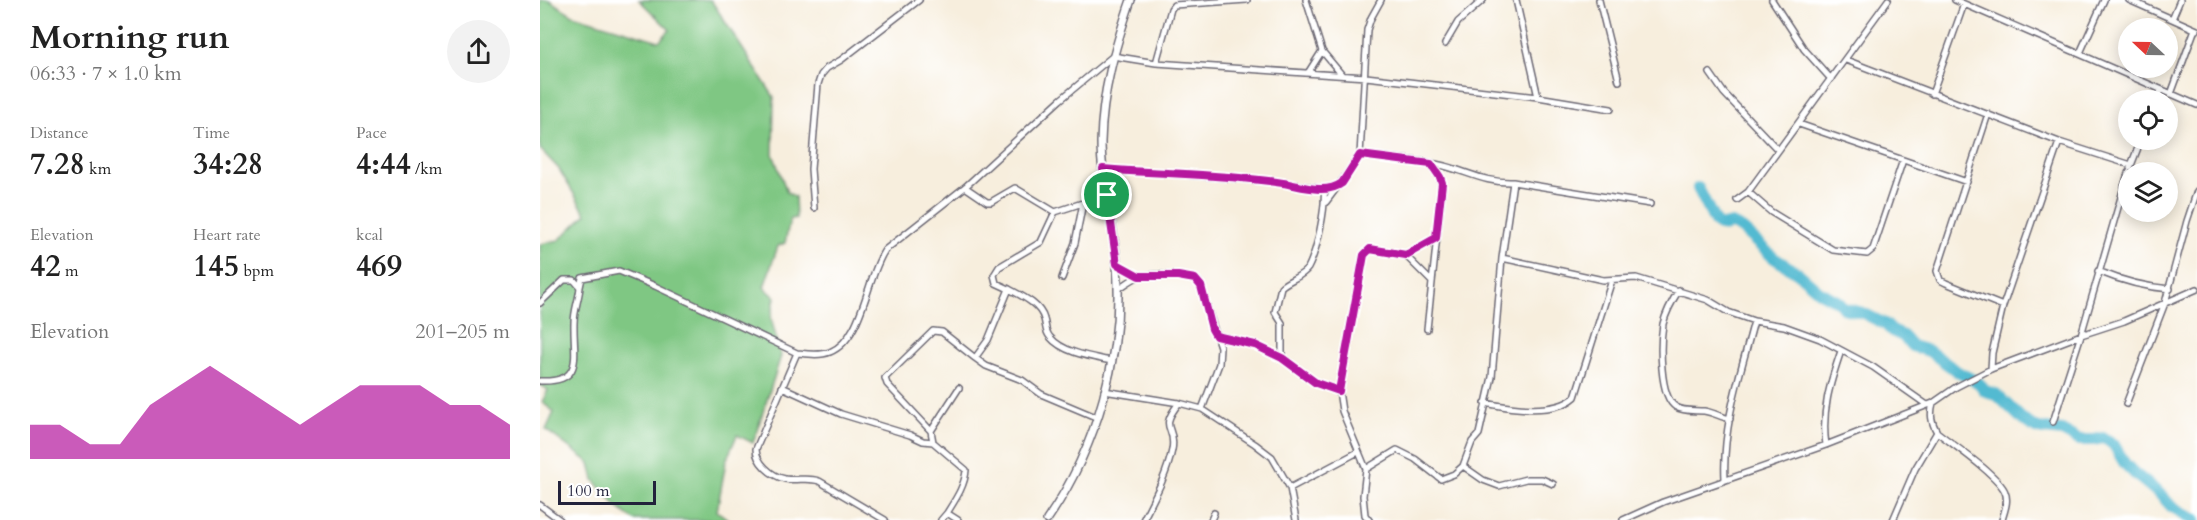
<!DOCTYPE html>
<meta charset="utf-8">
<style>
:root{--surface:#fff;--page:#f2f2f2;--text:#222;--muted:#767676;--accent:#b5179e}
body{margin:0;font-family:Cardo,serif;background:var(--page);color:var(--text);height:100vh;display:flex;flex-direction:column;font-size:22px;white-space:nowrap}
*{box-sizing:border-box;margin:0}
p{font-size:20px;color:var(--muted)}
.icon{flex:none;width:33px;height:33px;fill:none;stroke:currentColor;stroke-width:2;stroke-linecap:round;stroke-linejoin:round}
.map{position:relative;flex:1;overflow:hidden}
.drawer{display:flex;flex-direction:column;background:var(--surface);width:540px}
.drawer>*{flex:none}
.needle{width:39px;rotate:292deg}
.controls{position:absolute;left:1578px;top:18px;display:grid;gap:12px}
.controls a{display:grid;place-items:center;width:60px;height:60px;border-radius:50%;background:var(--surface);box-shadow:0 3px 15px #0003;font-size:30px}
.scale{position:absolute;left:18px;bottom:15px;width:98px;box-sizing:border-box;padding-left:6px;border:3px solid #22223b;border-top:0;font-size:16px;line-height:21px;white-space:nowrap;color:#22223b;-webkit-text-stroke:4px #fff;paint-order:stroke}
.pin{position:absolute;display:grid;place-items:center;width:51px;height:51px;color:#fff;margin:-26px;border:3px solid #fff;border-radius:50%;box-shadow:0 2px 6px #0007}
.round{display:grid;place-items:center;flex:none;width:63px;height:63px;border-radius:32px;background:var(--page)}
.overview{display:flex;align-items:center;justify-content:space-between;height:102px;padding:0 30px}
h1{font-size:33px;font-weight:700;line-height:45px}
.stats{display:grid;grid-template-columns:repeat(3,1fr);gap:9px;height:102px;padding:6px 30px}
.stats div{display:grid;align-content:center}
.stats b{font-size:30px;font-weight:700}
.stats small{font-size:16px;font-weight:400}
.stats p{font-size:16px}
.chart{height:168px;padding:12px 30px}
.chart p{display:flex;justify-content:space-between}
.chart svg{width:100%;height:108px;margin-top:6px;fill:var(--accent);opacity:.7}
main{display:flex;flex:1;min-height:0}
.map>svg:first-child{display:block}
.grass{fill:#7fc783;stroke:#50745f;stroke-width:1.5}
.lines{fill:none;stroke-linecap:round;stroke-linejoin:round}
.river{stroke:#53bad1;stroke-width:12}
.street-casing{stroke:#6d6974;stroke-width:8}
.secondary-casing{stroke:#6d6974;stroke-width:10}
.street{stroke:#fff;stroke-width:5}
.secondary{stroke:#fff;stroke-width:7}
.route-casing{stroke:#fff;stroke-width:12}
.route{stroke:#b5179e;stroke-width:8}
</style>
<main>
<section class="drawer">
<div class="overview"><div><h1>Morning run</h1><p>06:33 · 7 × 1.0 km</p></div><a class="round"><svg class="icon" aria-label="share" viewBox="0 0 24 24"><path d="M12 15V3M7 8l5-5 5 5M5 13v7h14v-7"/></svg></a></div>
<div class="stats">
<div><p>Distance</p><b>7.28<small> km</small></b></div>
<div><p>Time</p><b>34:28</b></div>
<div><p>Pace</p><b>4:44<small> /km</small></b></div>
</div>
<div class="stats">
<div><p>Elevation</p><b>42<small> m</small></b></div>
<div><p>Heart rate</p><b>145<small> bpm</small></b></div>
<div><p>kcal</p><b>469</b></div>
</div>
<div class="chart"><p><span>Elevation</span>201–205 m</p>
<svg viewBox="0 0 160 44" preserveAspectRatio="none"><path d="M0 44V30L10 30L20 38L30 38L40 22L50 14L60 6L70 14L80 22L90 30L100 22L110 14L120 14L130 14L140 22L150 22L160 30V44z"/></svg>
</div>
</section>
<div class="map">
<svg width="1657" height="520" viewBox="0 0 1657 520">
<rect width="100%" height="100%" fill="#fff"/>
<filter id="ink" filterUnits="userSpaceOnUse"><feTurbulence type="fractalNoise" baseFrequency=".0167" numOctaves="2"/><feDisplacementMap in="SourceGraphic" scale="12" xChannelSelector="R" yChannelSelector="G"/><feConvolveMatrix kernelMatrix="1 2 1 2 8 2 1 2 1" color-interpolation-filters="sRGB"/></filter>
<filter id="wash" filterUnits="userSpaceOnUse"><feTurbulence type="fractalNoise" baseFrequency=".008" numOctaves="4" result="noise"/><feDisplacementMap in="SourceGraphic" scale="24" xChannelSelector="R" yChannelSelector="G"/><feGaussianBlur stdDeviation="1.35" result="paint"/><feColorMatrix in="noise" values="0 0 0 0 0 0 0 0 0 0 0 0 0 0 0 0 0 1.4 0 .05"/><feComposite in="paint" operator="in"/></filter>
<g filter="url(#wash)">
<rect width="100%" height="100%" fill="#f7eedd"/>
<path class="grass" d="M0,0H9L33,15L119,41L130,30L99,0H171L234,97L233,154L247,192L255,197L256,218L250,219L245,243L238,246L224,287L235,297L231,318L241,356L213,443L197,435L186,461L177,511L189,520H94L77,507L54,480L50,463L6,430L14,412L2,402L8,390L0,385V244L19,240L46,214L19,169L0,149Z"/>
<g class="lines">
<path class="river" d="M1158,188L1175,222C1182,228 1185,225 1192,224L1202,229L1234,258L1258,273L1280,292L1299,302L1303,308L1323,313L1345,324L1352,331L1363,336L1372,346L1389,351L1418,372L1439,383L1445,391L1456,394L1483,420L1496,428L1522,431L1539,440H1554L1563,438L1569,441L1574,445L1585,464L1594,473L1622,496L1631,506L1655,520"/>
</g>
</g>
<g filter="url(#ink)">
<g class="lines">
<g class="street-casing">
<path id="street" d="M766,0L782,51L802,75
M976,0L998,97
M1059,0L1079,81
M1232,0L1264,49L1291,79
M1415,0L1657,105
M1589,0L1657,30
M1632,19L1640,0
M905,44L918,22L943,0
M1540,53L1564,0
M1306,60L1519,142L1591,165
M616,63L631,9L634,5L707,0
M768,73L782,51
M1170,73L1184,93L1238,150
M1392,94L1424,4
M1631,94L1655,29
M1617,100L1621,90
M1448,114L1397,271L1400,280L1406,283L1463,306
M1259,124L1427,182
M820,155C846,158 874,159 900,165C927,171 944,183 973,182L1110,204
M1590,168L1601,140
M563,169L731,181L784,189L798,186L820,155L827,30L831,18L841,0
M973,182L962,258L1063,280L1096,278L1168,300L1188,312L1214,321L1244,326L1280,339L1333,367L1387,405
M425,187L447,202H451L475,188L515,212L567,195
M1208,192L1231,212L1293,250L1327,254L1333,249L1363,160
M1197,200L1208,192L1348,0
M786,202L798,186
M274,208L271,169L278,84L281,75L287,68L301,60L379,0
M515,212L501,242L459,267L454,275L456,283L469,289L448,340L435,358L446,366L482,380L501,394L558,418
M865,255L891,281
M577,264L599,276
M1558,271C1582,281 1604,287 1630,289
M522,278L535,243L543,203
M40,287L42,278L79,271L115,286L257,353C267,354 280,356 290,352C323,339 326,278 345,250L425,187L520,100L573,56L616,63L826,77L998,97L1071,109
M469,289C482,296 500,304 504,319C506,325 505,332 510,337C523,353 552,357 571,361
M578,289C585,285 593,278 600,276C613,273 649,275 659,282L680,347L679,364L662,409
M1139,290C1132,301 1126,312 1123,324C1120,343 1119,397 1136,407C1144,412 1155,410 1164,411C1172,412 1181,417 1190,419
M0,303L24,280H34L40,287C39,299 34,310 34,323C33,356 45,383 0,381
M887,329L902,190L900,177L891,164
M676,335L715,345L742,358L776,383L799,391
M257,353L216,449C216,462 231,476 245,479C256,481 268,477 279,481L345,520
M742,358V323L735,312L741,287C748,280 762,277 768,268C777,251 786,208 784,189
M1451,369L1452,353L1463,306L1519,142
M242,387L301,414L370,435L383,441L393,442L426,470C425,486 415,500 407,513
M564,391L639,403L662,409L715,444L732,457L750,488L756,520
M945,403C969,408 1015,415 1035,397L1072,280
M1393,403C1390,414 1391,422 1397,432C1412,444 1459,476 1465,492C1469,501 1464,512 1462,520
M1586,404L1625,303L1647,221L1657,191
M1513,422L1541,335L1588,173
M391,431L419,388
M393,442L391,431L347,384L345,378L393,331L402,332L435,358
M1286,445C1281,412 1290,383 1301,351
M923,466L943,480L959,486L986,479H1002L1013,484
M826,469L857,450L875,459L901,479L914,474L923,466L932,442L939,434L952,377L962,258
M1185,479C1182,425 1201,372 1214,321
M750,488L818,452
M0,505L20,520
M401,520L407,513L418,520
M603,520C614,498 627,475 632,450C637,425 617,431 639,403
M671,520L674,513
M829,520L825,515L823,496L826,469L802,411L799,391L822,262L824,255L830,249L865,255L896,238
M1083,520L1123,502L1286,445L1393,403L1416,387L1451,369L1541,335L1584,321L1657,289
M1353,520L1375,469L1397,432"/>
</g>
<g class="secondary-casing">
<path id="secondary" d="M507,520C557,447 584,354 577,265C574,224 561,183 561,142C562,92 575,47 591,0"/>
</g>
<use href="#street" class="street"/>
<use href="#secondary" class="secondary"/>
</g>
</g>
<g class="lines" filter="url(#ink)">
<g class="route-casing">
<path id="route" d="M820,155L891,164L900,177L902,183L896,238L866,255L830,249L824,255L799,391L776,383L742,358L715,345L676,336L672,329L661,286L655,279L638,276H599L577,264L563,169C623,174 684,174 743,183C761,186 786,195 802,183Z"/>
</g>
<use href="#route" class="route"/>
</g>
</svg>
<div class="controls">
<a><svg class="needle" viewBox="-14 -14 28 28"><path d="M0-13l5 13h-10z" fill="#e53935"/><path d="M0 13l5-13h-10z" fill="#767676"/></svg></a>
<a><svg class="icon" aria-label="locate" viewBox="0 0 24 24"><circle cx="12" cy="12" r="6"/><path d="M12 2v4M12 18v4M2 12h4M18 12h4"/></svg></a>
<a><svg class="icon" aria-label="layers" viewBox="0 0 24 24"><path d="M12 4l9 5-9 5-9-5zM3 14l9 5 9-5"/></svg></a>
</div>
<div class="scale">100 m</div>
<div class="pin" style="left:567px;top:195px;background:#1e9e55"><svg class="icon" aria-label="arrive" viewBox="0 0 24 24"><path d="M6 21V4h12l-3 4 3 4H6"/></svg></div>
</div>
</main>
